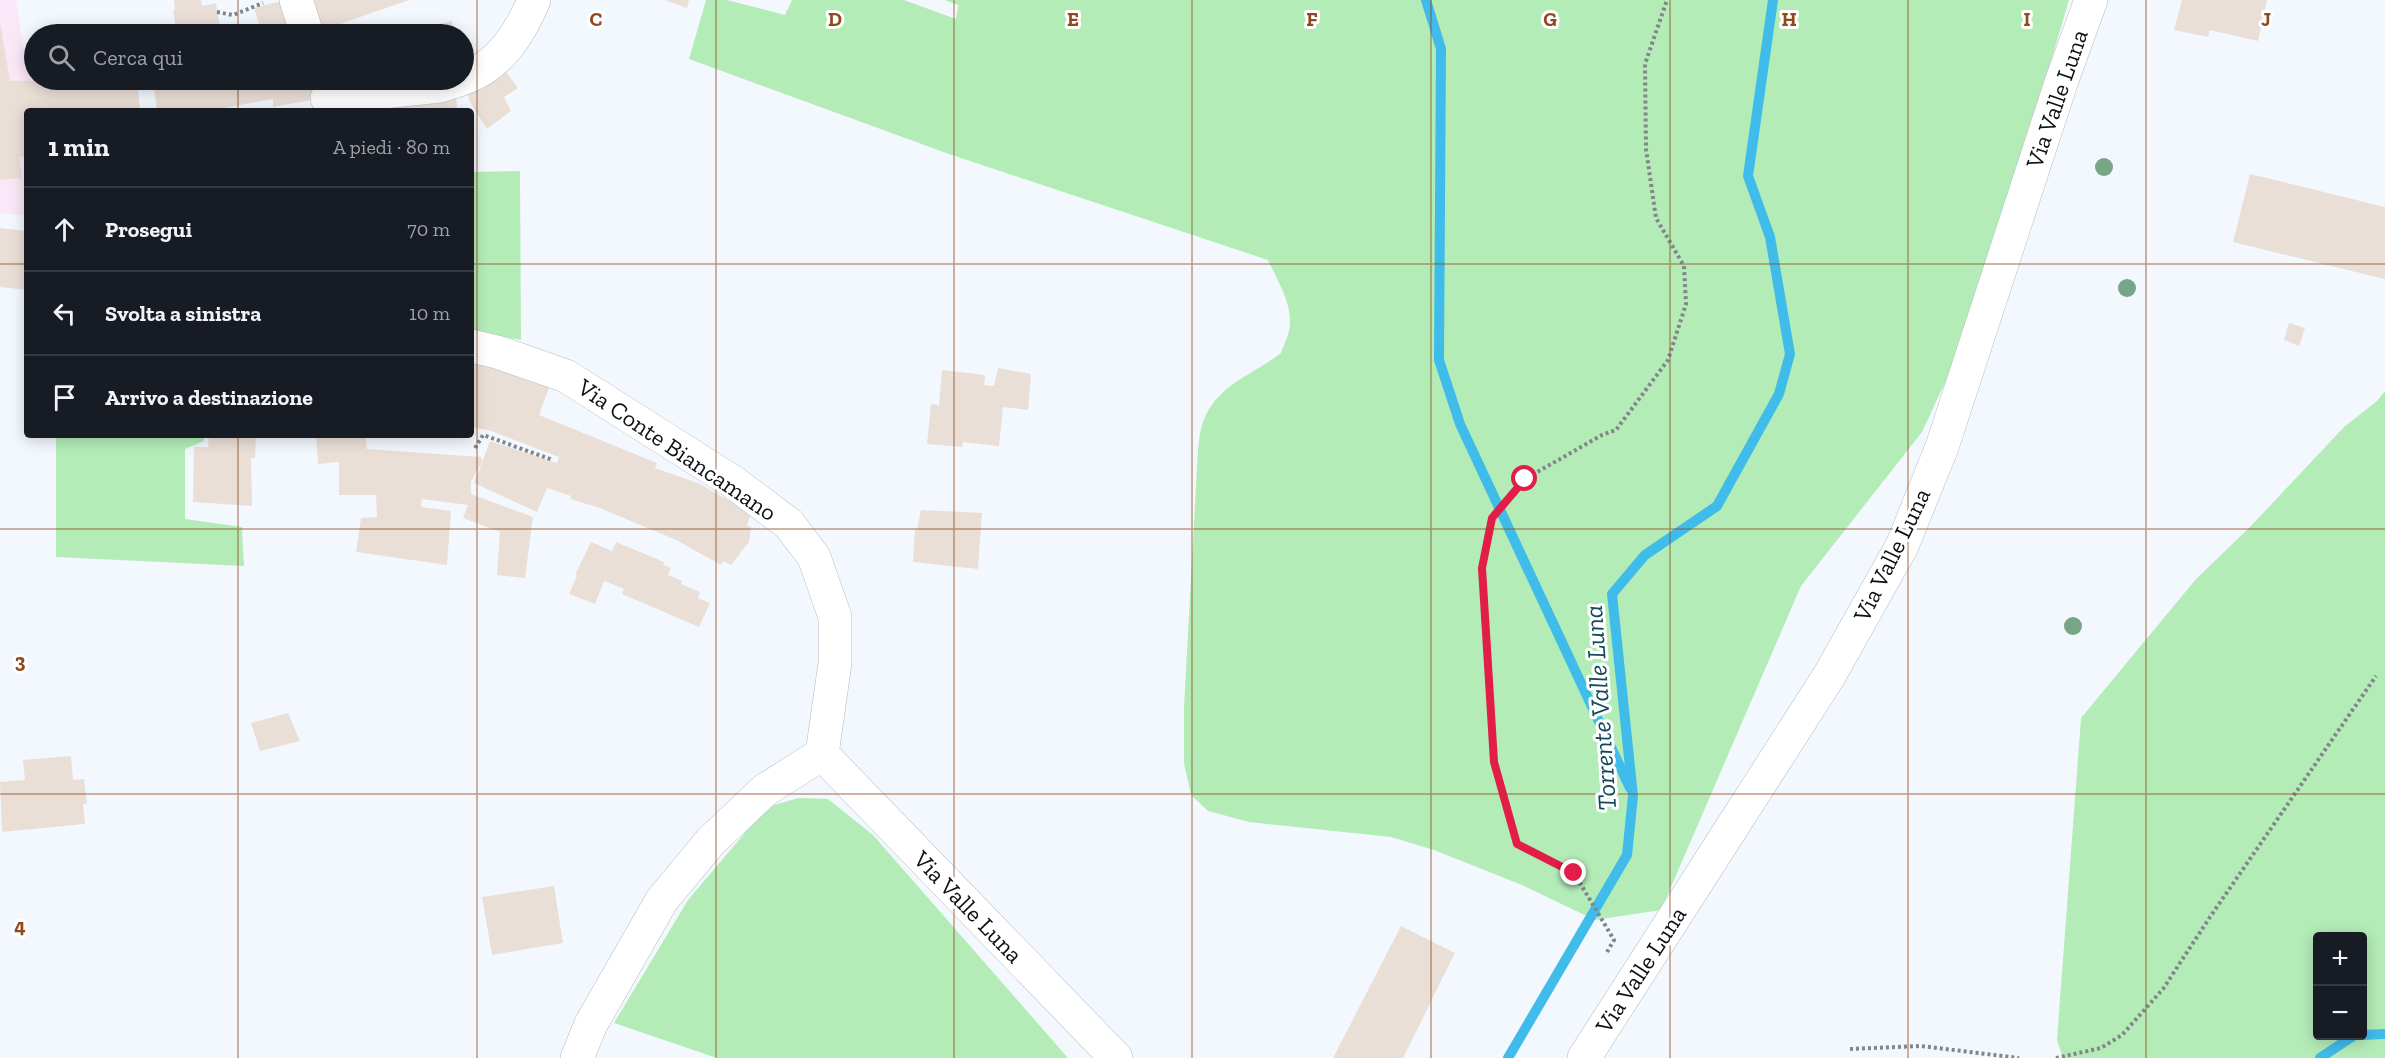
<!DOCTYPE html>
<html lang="it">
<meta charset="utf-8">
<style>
:root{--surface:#171b24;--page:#20242c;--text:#f1f3f6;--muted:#9ea1a6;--line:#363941}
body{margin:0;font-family:"Zilla Slab",serif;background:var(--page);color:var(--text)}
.controls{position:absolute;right:18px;bottom:18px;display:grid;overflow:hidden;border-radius:6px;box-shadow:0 3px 15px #0003}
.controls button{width:54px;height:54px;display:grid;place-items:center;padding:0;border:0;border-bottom:2px solid var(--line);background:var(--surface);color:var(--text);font:30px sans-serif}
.stop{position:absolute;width:18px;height:18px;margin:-14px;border:4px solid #e11d48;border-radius:50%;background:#fff}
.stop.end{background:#e11d48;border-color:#fff;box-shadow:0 2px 6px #0008}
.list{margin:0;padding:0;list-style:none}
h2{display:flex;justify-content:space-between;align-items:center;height:78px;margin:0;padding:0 24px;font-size:26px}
h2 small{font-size:20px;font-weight:400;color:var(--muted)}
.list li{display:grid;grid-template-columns:39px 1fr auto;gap:18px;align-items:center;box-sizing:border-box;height:84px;padding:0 24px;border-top:2px solid var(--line)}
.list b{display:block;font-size:22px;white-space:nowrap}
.list em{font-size:20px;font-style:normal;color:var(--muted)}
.icon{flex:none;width:33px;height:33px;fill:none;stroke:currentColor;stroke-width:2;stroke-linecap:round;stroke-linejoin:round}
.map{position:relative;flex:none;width:2385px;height:1058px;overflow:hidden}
.search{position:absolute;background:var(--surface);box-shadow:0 3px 15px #0003;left:24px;top:24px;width:450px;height:66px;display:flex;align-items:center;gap:15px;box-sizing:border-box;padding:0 21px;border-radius:33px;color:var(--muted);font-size:22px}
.panel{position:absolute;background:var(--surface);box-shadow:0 3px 15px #0003;left:24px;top:108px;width:450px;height:330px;border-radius:6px}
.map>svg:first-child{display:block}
.industrial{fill:#fae7f7}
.green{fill:#b4ecb8;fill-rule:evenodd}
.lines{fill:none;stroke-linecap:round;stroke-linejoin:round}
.stream{stroke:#40bcea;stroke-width:10}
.building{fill:#eadfd7}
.street-casing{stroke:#b2bbc4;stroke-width:34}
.secondary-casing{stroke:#b2bbc4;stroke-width:34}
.path{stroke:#81868a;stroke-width:4;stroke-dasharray:3 3;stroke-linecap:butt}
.street{stroke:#fff;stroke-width:33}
.secondary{stroke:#fff;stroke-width:33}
.tree{fill:#76a686}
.route{stroke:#e11d48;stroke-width:8}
.grid{fill:none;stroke:#8e4a1d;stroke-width:1.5;stroke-opacity:0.55}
.labels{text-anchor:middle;stroke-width:6;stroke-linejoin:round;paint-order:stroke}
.street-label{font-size:24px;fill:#0d1114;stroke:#fff}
.water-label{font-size:26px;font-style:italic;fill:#13475a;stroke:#fff}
.grid-label{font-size:20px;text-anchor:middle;font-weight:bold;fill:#8e4a1d;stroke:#fff;stroke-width:6;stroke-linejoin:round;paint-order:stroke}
</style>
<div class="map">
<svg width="2385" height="1058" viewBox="0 0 2385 1058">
<rect width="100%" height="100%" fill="#f3f8fe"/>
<path class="industrial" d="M 0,0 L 16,0 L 28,76 L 34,76 L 34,80 L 137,80 L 140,111 L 27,111 L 27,216 L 0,213 Z"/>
<path class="green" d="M 706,0 L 727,0 L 785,15 L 792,0 L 904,0 L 956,19 L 958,5 L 945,0 L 2069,0 L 2015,183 L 1957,357 L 1922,432 L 1801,586 L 1661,910 L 1595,920 L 1522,885 L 1434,850 L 1391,837 L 1249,822 L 1208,811 L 1191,795 L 1184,763 L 1184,707 L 1198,449 C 1199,440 1200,430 1203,422 C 1216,385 1253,375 1281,353 C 1284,344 1290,333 1290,324 C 1291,301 1277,280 1268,260 L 949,154 L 689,59 Z
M 520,171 L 521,340 L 471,331 L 471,172 Z
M 2385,391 L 2385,1058 L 2063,1058 L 2057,1040 L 2081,718 L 2196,579 L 2251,526 L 2344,427 L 2377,401 ZM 2318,936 L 2362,936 L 2362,1036 L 2318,1036 Z
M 56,435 L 205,435 L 204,441 L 185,449 L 185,519 L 242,527 L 244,566 L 56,557 Z
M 799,798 L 828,799 L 873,835 L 1068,1058 L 717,1058 L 614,1023 L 688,900 L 767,807 Z"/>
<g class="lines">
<path class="stream" d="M 1426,0 L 1441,49 L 1439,360 L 1460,424 L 1630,788
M 2362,1035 L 2385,1034
M 1508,1058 L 1627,855 L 1633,796 L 1612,594 L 1645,555 L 1717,506 L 1779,394 L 1790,354 L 1770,237 L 1748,176 L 1773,0
M 2320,1058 L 2353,1036"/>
</g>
<path class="building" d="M 174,0 L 201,0 L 202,6 L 216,3 L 221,34 L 177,34 L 173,11 L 175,10 Z
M 285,0 L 300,34 L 262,34 L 254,8 Z
M 303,0 L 409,0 L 314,33 Z
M 665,0 L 689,0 L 687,8 Z
M 2182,0 L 2267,0 L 2258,41 L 2210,30 L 2208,37 L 2174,30 Z
M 452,21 L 454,34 L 435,34 L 433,26 Z
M 0,23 L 10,81 L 137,80 L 140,111 L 27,111 L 27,156 L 19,157 L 22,178 L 0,180 Z
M 498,61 L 518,88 L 504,97 L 511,111 L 487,129 L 470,102 L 465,85 Z
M 153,80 L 312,80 L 317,99 L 273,107 L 273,99 L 218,109 L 218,111 L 157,111 Z
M 456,90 L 457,111 L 340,111 Z
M 2250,174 L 2385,207 L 2385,279 L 2233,242 Z
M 0,228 L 27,231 L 27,290 L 0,287 Z
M 2289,323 L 2305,328 L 2299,346 L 2284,340 Z
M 471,359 L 552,379 L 539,415 L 657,463 L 655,468 L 698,483 L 751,513 L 747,526 L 751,527 L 749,542 L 731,565 L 723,561 L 721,565 L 676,540 L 600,508 L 570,499 L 571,496 L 547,488 L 537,512 L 474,483 L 490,441 L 557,463 L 559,457 L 491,431 L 472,427 Z
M 998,368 L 1031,374 L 1028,410 L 1003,407 L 999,446 L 963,442 L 962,447 L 927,444 L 931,404 L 939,405 L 942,370 L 985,375 L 984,385 L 994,386 Z
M 209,435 L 256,435 L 255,458 L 251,458 L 252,506 L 193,502 L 194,447 L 208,447 Z
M 316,435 L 365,435 L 367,449 L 481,457 L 482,462 L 471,482 L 471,494 L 533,517 L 525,578 L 497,575 L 500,532 L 463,518 L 468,505 L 422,499 L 421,507 L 451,511 L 447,565 L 356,552 L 361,518 L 377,517 L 376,495 L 339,495 L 339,462 L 318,464 Z
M 921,510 L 982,513 L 978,569 L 913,562 L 915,530 L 917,530 Z
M 591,542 L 612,551 L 616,542 L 664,562 L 663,565 L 671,568 L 668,575 L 682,581 L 681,584 L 700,592 L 698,598 L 710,603 L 699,627 L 622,594 L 624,589 L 604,581 L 595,604 L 569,594 L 577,576 L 575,575 Z
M 288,713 L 300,741 L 260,751 L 251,723 Z
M 71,756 L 73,780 L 84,779 L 87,804 L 83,804 L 85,824 L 2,832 L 0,782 L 25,780 L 23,760 Z
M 554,886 L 563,943 L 492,955 L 482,897 Z
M 1401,926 L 1455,953 L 1403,1058 L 1333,1058 Z"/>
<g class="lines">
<g class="street-casing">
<path id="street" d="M 296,0 L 307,34
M 464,78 C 500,66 520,33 534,0
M 327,98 L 440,86 L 459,80
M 471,346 L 497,352 L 566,376 L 733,482 L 789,524 L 814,557 L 835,617 L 835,663 L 822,754
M 822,754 L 1116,1058
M 577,1058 L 591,1024 L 662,900 L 711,841 L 765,790 L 822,754"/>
</g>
<g class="secondary-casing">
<path id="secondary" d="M 1584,1058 L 1829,676 L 1902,546 L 1942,447 L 2062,80 L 2091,0"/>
</g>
<path class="path" d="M 217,12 L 233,15 L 263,3
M 475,448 L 483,435 L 553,460
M 1607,952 L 1614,940 L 1574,873 L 1517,844 L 1494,762 L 1482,568 L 1492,518 L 1525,479 L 1602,435 L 1616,430 L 1668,360 L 1686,304 L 1684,266 L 1656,218 L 1646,149 L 1645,64 L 1667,0
M 1850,1049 L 1921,1046 L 2019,1058
M 2056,1058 L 2101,1048 L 2122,1035 L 2163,989 L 2210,917 L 2376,676"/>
<use href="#street" class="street"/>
<use href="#secondary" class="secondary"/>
</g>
<g class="tree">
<circle cx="2104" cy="167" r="9"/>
<circle cx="2127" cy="288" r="9"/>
<circle cx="2073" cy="626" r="9"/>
</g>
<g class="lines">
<path class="route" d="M 1525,479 L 1492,518 L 1482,568 L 1494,762 L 1517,844 L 1574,873"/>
</g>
<path class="grid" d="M 238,0 L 238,34M 477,0 L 477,1058M 716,0 L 716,1058M 954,0 L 954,1058M 1192,0 L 1192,1058M 1431,0 L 1431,1058M 1670,0 L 1670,1058M 1908,0 L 1908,1058M 2146,0 L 2146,1058M 238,80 L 238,111M 0,264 L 27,264M 471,264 L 2385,264M 238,435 L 238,1058M 0,529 L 2385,529M 0,794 L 2385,794"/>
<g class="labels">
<g class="street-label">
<text transform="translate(2057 99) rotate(-71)" y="8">Via Valle Luna</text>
<text transform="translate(677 450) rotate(34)" y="8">Via Conte Biancamano</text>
<text transform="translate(1892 555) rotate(-64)" y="8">Via Valle Luna</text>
<text transform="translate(968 907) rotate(46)" y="8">Via Valle Luna</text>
<text transform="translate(1641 970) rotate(-57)" y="8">Via Valle Luna</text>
</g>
<g class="water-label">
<text transform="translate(1600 708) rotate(-94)" y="9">Torrente Valle Luna</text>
</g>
</g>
<g class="grid-label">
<text x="596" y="26">C</text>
<text x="835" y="26">D</text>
<text x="1073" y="26">E</text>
<text x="1312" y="26">F</text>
<text x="1550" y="26">G</text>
<text x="1789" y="26">H</text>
<text x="2027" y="26">I</text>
<text x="2266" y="26">J</text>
<text x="20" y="668">3</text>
<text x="20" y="933">4</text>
</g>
</svg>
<div class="controls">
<button>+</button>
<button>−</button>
</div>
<div class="stop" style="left:1525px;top:479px"></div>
<div class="stop end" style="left:1574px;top:873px"></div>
<div class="search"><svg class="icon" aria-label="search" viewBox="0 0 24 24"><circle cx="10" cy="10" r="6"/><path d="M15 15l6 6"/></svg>Cerca qui</div>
<section class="panel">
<h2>1 min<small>A piedi · 80 m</small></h2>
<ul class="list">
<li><svg class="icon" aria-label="ahead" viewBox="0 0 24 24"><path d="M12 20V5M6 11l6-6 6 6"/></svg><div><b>Prosegui</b></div><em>70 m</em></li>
<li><svg class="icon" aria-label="left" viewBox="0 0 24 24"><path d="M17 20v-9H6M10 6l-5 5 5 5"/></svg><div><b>Svolta a sinistra</b></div><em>10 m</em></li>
<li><svg class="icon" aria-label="arrive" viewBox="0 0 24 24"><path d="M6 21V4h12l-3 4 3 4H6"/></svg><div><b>Arrivo a destinazione</b></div></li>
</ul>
</section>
</div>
